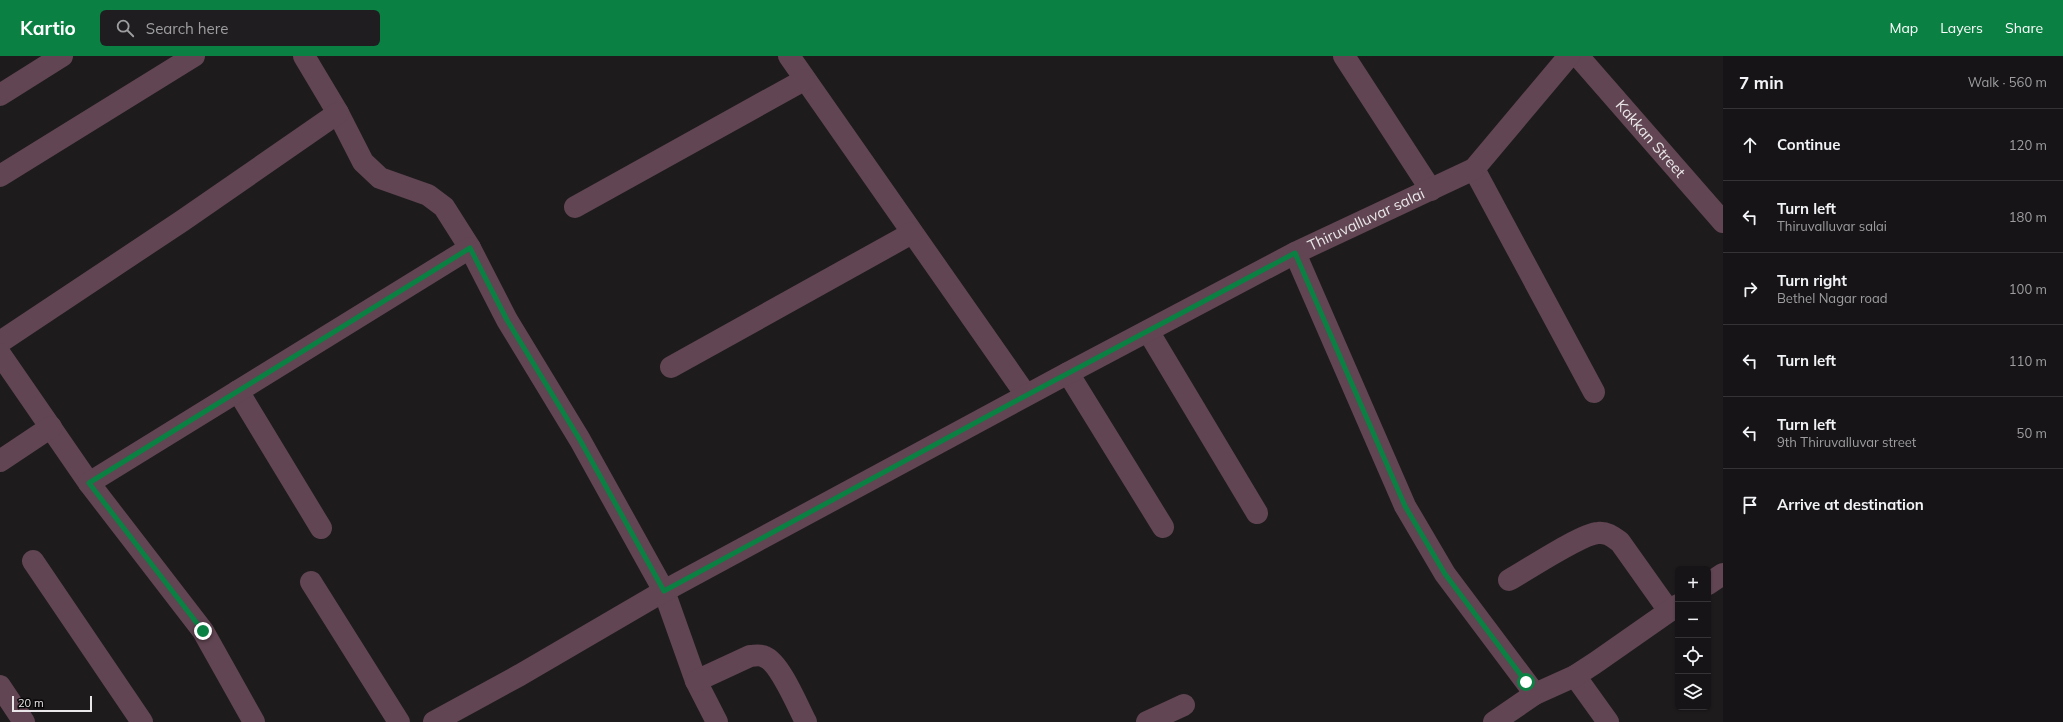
<!DOCTYPE html>
<meta charset="utf-8">
<style>
:root{--surface:#161416;--page:#1f1d1f;--text:#f1f3f6;--muted:#9e9ea1;--line:#353335;--accent:#0b8043}
body{margin:0;font-family:Mulish,sans-serif;background:var(--page);color:var(--text)}
.controls{position:absolute;right:12px;bottom:12px;display:grid;overflow:hidden;border-radius:6px;box-shadow:0 1px 3px #0004}
.controls button{width:36px;height:36px;display:grid;place-items:center;padding:0;border:0;border-bottom:1px solid var(--line);background:var(--surface);color:var(--text);font:20px sans-serif}
.scale{position:absolute;left:12px;bottom:10px;width:80px;box-sizing:border-box;padding-left:4px;border:2px solid #e9e7e8;border-top:0;font-size:11px;line-height:14px;white-space:nowrap;color:#e9e7e8;-webkit-text-stroke:3px #080707;paint-order:stroke}
.stop{position:absolute;width:12px;height:12px;margin:-9px;border:3px solid #0b8043;border-radius:50%;background:#fff}
.stop.end{background:#0b8043;border-color:#fff;box-shadow:0 1px 4px #0008}
.list{margin:0;padding:0;list-style:none}
h2{display:flex;justify-content:space-between;align-items:center;height:52px;margin:0;padding:0 16px;font-size:17px}
h2 small{font-size:13px;font-weight:400;color:var(--muted)}
.list li{display:grid;grid-template-columns:26px 1fr auto;gap:12px;align-items:center;box-sizing:border-box;height:72px;padding:0 16px;border-top:1px solid var(--line)}
.list b{display:block;font-size:15px;white-space:nowrap}
.list p{margin:0;font-size:13px;white-space:nowrap;color:var(--muted)}
.list em{font-size:13px;font-style:normal;color:var(--muted)}
.icon{flex:none;width:22px;height:22px;fill:none;stroke:currentColor;stroke-width:2;stroke-linecap:round;stroke-linejoin:round}
.map{position:relative;flex:none;width:1723px;height:666px;overflow:hidden}
header{display:flex;align-items:center;gap:24px;box-sizing:border-box;height:56px;padding:0 20px;background:var(--accent);color:#fff}
header strong{font-size:19px}
nav{display:flex;gap:22px;margin-inline-start:auto;font-size:14px}
.search{width:280px;height:36px;background:var(--page);display:flex;align-items:center;gap:10px;box-sizing:border-box;padding:0 14px;border-radius:6px;color:var(--muted);font-size:15px}
main{display:flex}
aside{flex:1;background:var(--surface)}
.map>svg:first-child{display:block}
.lines{fill:none;stroke-linecap:round;stroke-linejoin:round}
.minor{stroke:#614552;stroke-width:22}
.route{stroke:#0b8043;stroke-width:5}
.labels{text-anchor:middle;stroke-width:4;stroke-linejoin:round;paint-order:stroke}
.street-label{font-size:15px;fill:#e9e7e8;stroke:#080707}
</style>
<header>
<strong>Kartio</strong>
<div class="search"><svg class="icon" aria-label="search" viewBox="0 0 24 24"><circle cx="10" cy="10" r="6"/><path d="M15 15l6 6"/></svg>Search here</div>
<nav><a>Map</a><a>Layers</a><a>Share</a></nav>
</header>
<main>
<div class="map">
<svg width="1723" height="666" viewBox="0 0 1723 666">
<rect width="100%" height="100%" fill="#1e1b1d"/>
<g class="lines">
<g class="minor">
<path d="M 304,0 L 338,57 L 363,106 L 380,122 L 428,139 L 444,151 L 470,192 L 507,264 L 580,384 L 664,535 L 696,625 L 717,666"/>
<path d="M 789,0 L 1026,339"/>
<path d="M 1344,0 L 1431,134"/>
<path id="s1" d="M 1578,0 L 1723,166"/>
<path d="M 0,39 L 62,0"/>
<path d="M 1474,113 L 1594,336"/>
<path d="M 0,120 L 194,0"/>
<path d="M 575,151 L 804,24"/>
<path d="M 1295,197 L 1405,450 L 1445,518 L 1535,638"/>
<path d="M 1148,275 L 1257,457"/>
<path d="M 0,286 L 182,165 L 338,57"/>
<path d="M 0,298 L 89,427 L 203,575 L 254,666"/>
<path d="M 671,311 L 912,177"/>
<path d="M 1068,317 L 1163,471"/>
<path d="M 238,335 L 321,472"/>
<path d="M 0,405 L 51,371"/>
<path d="M 89,427 L 470,192"/>
<path d="M 33,505 L 142,666"/>
<path d="M 1509,524 C 1527,514 1581,478 1598,477 C 1607,476 1613,481 1620,486 L 1669,555"/>
<path d="M 311,526 L 399,666"/>
<path d="M 1708,528 L 1723,518"/>
<path d="M 1575,620 L 1608,666"/>
<path d="M 696,625 L 750,600 C 755,600 760,598 765,601 C 780,607 798,651 806,666"/>
<path d="M 0,630 L 24,666"/>
<path id="s2" d="M 434,666 L 520,619 L 664,535 L 1068,317 L 1295,197 L 1474,113 L 1569,0"/>
<path d="M 1147,666 L 1184,649"/>
<path d="M 1494,666 L 1535,638 L 1575,620 L 1595,607 L 1678,549"/>
</g>
</g>
<g class="lines">
<path class="route" d="M 203,575 L 89,427 L 470,192 L 507,264 L 580,384 L 664,535 L 1012,347 L 1295,197 L 1405,450 L 1445,518 L 1526,626"/>
</g>
<g class="labels">
<g class="street-label">
<text dy="5" stroke="none"><textPath href="#s1" startOffset="110">Kakkan Street</textPath></text>
<text dy="5" stroke="none"><textPath href="#s2" startOffset="1059">Thiruvalluvar salai</textPath></text>
</g>
</g>
</svg>
<div class="controls">
<button>+</button>
<button>−</button>
<button><svg class="icon" aria-label="locate" viewBox="0 0 24 24"><circle cx="12" cy="12" r="6"/><path d="M12 2v4M12 18v4M2 12h4M18 12h4"/></svg></button>
<button><svg class="icon" aria-label="layers" viewBox="0 0 24 24"><path d="M12 4l9 5-9 5-9-5zM3 14l9 5 9-5"/></svg></button>
</div>
<div class="scale">20 m</div>
<div class="stop" style="left:1526px;top:626px"></div>
<div class="stop end" style="left:203px;top:575px"></div>
</div>
<aside>
<h2>7 min<small>Walk · 560 m</small></h2>
<ul class="list">
<li><svg class="icon" aria-label="ahead" viewBox="0 0 24 24"><path d="M12 20V5M6 11l6-6 6 6"/></svg><div><b>Continue</b></div><em>120 m</em></li>
<li><svg class="icon" aria-label="left" viewBox="0 0 24 24"><path d="M17 20v-9H6M10 6l-5 5 5 5"/></svg><div><b>Turn left</b><p>Thiruvalluvar salai</p></div><em>180 m</em></li>
<li><svg class="icon" aria-label="right" viewBox="0 0 24 24"><path d="M7 20v-9h11M14 6l5 5-5 5"/></svg><div><b>Turn right</b><p>Bethel Nagar road</p></div><em>100 m</em></li>
<li><svg class="icon" aria-label="left" viewBox="0 0 24 24"><path d="M17 20v-9H6M10 6l-5 5 5 5"/></svg><div><b>Turn left</b></div><em>110 m</em></li>
<li><svg class="icon" aria-label="left" viewBox="0 0 24 24"><path d="M17 20v-9H6M10 6l-5 5 5 5"/></svg><div><b>Turn left</b><p>9th Thiruvalluvar street</p></div><em>50 m</em></li>
<li><svg class="icon" aria-label="arrive" viewBox="0 0 24 24"><path d="M6 21V4h12l-3 4 3 4H6"/></svg><div><b>Arrive at destination</b></div></li>
</ul>
</aside>
</main>
